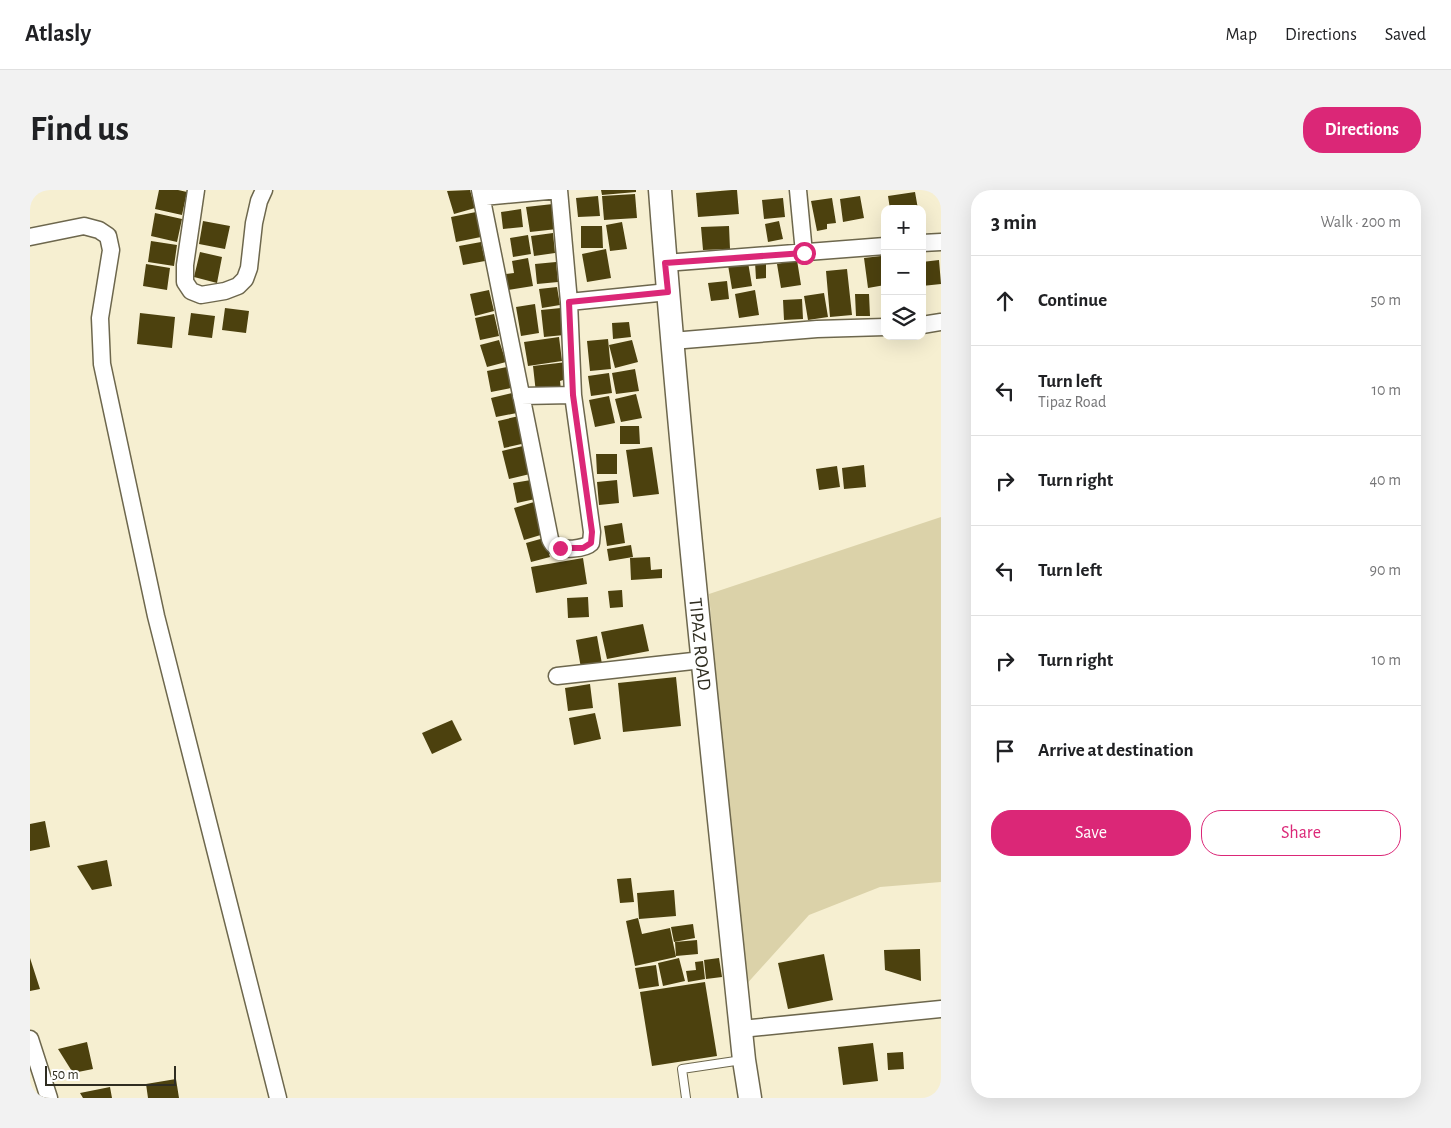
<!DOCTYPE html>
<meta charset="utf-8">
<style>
:root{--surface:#fff;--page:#f2f2f2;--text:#202124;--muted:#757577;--line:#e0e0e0;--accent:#db2777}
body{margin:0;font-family:"Alegreya Sans",sans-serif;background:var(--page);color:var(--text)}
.controls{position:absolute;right:15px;top:15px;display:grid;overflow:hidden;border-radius:10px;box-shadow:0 5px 20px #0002}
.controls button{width:45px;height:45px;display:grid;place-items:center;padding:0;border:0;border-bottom:1px solid var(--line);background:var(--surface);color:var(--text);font:25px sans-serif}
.scale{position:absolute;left:15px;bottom:12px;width:131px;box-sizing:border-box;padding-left:5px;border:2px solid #2f2d21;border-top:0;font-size:14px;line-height:18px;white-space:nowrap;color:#2f2d21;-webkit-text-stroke:4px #fff;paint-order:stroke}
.stop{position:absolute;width:15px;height:15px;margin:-11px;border:4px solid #db2777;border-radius:50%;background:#fff}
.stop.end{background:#db2777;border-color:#fff;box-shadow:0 1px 5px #0008}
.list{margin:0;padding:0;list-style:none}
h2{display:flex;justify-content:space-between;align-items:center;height:65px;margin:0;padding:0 20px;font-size:21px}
h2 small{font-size:16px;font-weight:400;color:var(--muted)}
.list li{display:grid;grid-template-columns:32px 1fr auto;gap:15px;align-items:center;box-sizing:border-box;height:90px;padding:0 20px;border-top:1px solid var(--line)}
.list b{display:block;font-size:19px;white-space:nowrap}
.list p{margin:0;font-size:16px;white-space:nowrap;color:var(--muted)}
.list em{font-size:16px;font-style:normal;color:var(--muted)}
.actions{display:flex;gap:10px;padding:15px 20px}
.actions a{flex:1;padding:11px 0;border:1px solid var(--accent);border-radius:20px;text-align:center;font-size:18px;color:var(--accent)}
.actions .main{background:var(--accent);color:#fff}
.icon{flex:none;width:28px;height:28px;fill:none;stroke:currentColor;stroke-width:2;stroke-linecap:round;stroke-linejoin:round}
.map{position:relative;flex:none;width:911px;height:908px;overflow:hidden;border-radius:20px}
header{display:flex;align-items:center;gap:30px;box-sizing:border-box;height:70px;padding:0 25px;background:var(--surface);border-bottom:1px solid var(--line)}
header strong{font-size:24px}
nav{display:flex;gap:28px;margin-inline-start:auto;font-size:18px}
.intro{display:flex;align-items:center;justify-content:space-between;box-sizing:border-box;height:120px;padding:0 30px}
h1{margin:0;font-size:35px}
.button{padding:12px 22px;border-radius:20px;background:var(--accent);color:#fff;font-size:18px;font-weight:700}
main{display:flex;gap:30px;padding:0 30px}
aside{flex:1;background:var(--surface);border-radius:20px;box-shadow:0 5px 20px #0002}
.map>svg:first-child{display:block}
.green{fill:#dbd2a9}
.building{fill:#4c410e}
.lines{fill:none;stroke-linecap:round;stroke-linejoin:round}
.lane-casing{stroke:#6d674d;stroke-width:10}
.street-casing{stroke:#6d674d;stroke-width:19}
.secondary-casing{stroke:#6d674d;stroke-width:25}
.lane{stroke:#fff;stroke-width:8}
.street{stroke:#fff;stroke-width:16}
.secondary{stroke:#fff;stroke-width:22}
.route{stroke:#db2777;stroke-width:6}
.labels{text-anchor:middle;stroke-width:5;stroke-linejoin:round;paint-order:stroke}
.street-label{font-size:19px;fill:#2f2d21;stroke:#fff}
</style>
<header>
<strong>Atlasly</strong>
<nav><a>Map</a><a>Directions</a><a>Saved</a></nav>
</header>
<div class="intro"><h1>Find us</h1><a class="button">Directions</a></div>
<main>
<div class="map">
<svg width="911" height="908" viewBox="0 0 911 908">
<rect width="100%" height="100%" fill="#f6efd1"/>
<path class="green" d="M 911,327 L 911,692 L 850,697 L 779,725 L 713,798 L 679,404 Z"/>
<path class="building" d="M 129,0 L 148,0 L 157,2 L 152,25 L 125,19 Z
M 440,0 L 445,18 L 424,24 L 417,1 Z
M 571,0 L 606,0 L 606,2 L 572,5 Z
M 702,0 L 707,0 L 709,24 L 668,27 L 666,3 Z
M 885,2 L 888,19 L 860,19 L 858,6 Z
M 605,4 L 607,28 L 574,30 L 572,6 Z
M 568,6 L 570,26 L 548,27 L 546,8 Z
M 830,6 L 834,28 L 813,32 L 810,9 Z
M 753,8 L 755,27 L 734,29 L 732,10 Z
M 802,8 L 806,33 L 797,34 L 797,39 L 787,41 L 781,11 Z
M 523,14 L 527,39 L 500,42 L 496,17 Z
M 491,19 L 493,37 L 473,39 L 471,22 Z
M 446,22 L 451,47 L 426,52 L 421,27 Z
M 125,23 L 152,29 L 147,52 L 121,46 Z
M 173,31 L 200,36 L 195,59 L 169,54 Z
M 749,31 L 753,49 L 738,52 L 735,34 Z
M 592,32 L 597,59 L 580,61 L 576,35 Z
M 551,36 L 572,36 L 573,58 L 551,58 Z
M 699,36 L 700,59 L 673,60 L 671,37 Z
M 523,43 L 525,63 L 504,66 L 501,46 Z
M 498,45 L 501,64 L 483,67 L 480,48 Z
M 121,51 L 147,55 L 144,76 L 118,72 Z
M 451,52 L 455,71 L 433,75 L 429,56 Z
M 576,59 L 581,88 L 557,92 L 552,64 Z
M 170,62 L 192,67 L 187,93 L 164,87 Z
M 851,66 L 855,95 L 838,98 L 834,68 Z
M 498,68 L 503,96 L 478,100 L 476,84 L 484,83 L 482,71 Z
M 767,70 L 771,95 L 751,98 L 747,74 Z
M 909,70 L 911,94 L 892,96 L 892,72 Z
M 526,72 L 528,92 L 507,94 L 505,74 Z
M 718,72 L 722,96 L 702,99 L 698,75 Z
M 725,72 L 736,72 L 736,88 L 726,89 Z
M 116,74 L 140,78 L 137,100 L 113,96 Z
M 817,79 L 822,125 L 800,127 L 796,81 Z
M 697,91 L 699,109 L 681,111 L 678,93 Z
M 527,97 L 530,115 L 512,118 L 509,99 Z
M 459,100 L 464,121 L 445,126 L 440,104 Z
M 725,100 L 729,125 L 709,128 L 705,104 Z
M 794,103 L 798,127 L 778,130 L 774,106 Z
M 825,104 L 839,104 L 840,126 L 826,126 Z
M 772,109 L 773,129 L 754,130 L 753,110 Z
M 505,114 L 509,143 L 491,146 L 486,117 Z
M 195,118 L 219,121 L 216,143 L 192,140 Z
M 531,118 L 534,145 L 514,147 L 511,120 Z
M 110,123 L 145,127 L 142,158 L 107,154 Z
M 161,123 L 185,126 L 182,148 L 158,145 Z
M 464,124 L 469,146 L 450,150 L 445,128 Z
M 599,132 L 601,147 L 583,149 L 582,133 Z
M 529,147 L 532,171 L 498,176 L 494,152 Z
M 578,149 L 581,179 L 560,181 L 557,151 Z
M 469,150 L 476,172 L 457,177 L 450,155 Z
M 602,150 L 608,172 L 585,178 L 579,155 Z
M 537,172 L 539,188 L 530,191 L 531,200 L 506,203 L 503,176 Z
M 477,177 L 481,198 L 461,202 L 457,181 Z
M 605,179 L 609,201 L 586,204 L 582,183 Z
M 579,183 L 582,203 L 561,206 L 558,186 Z
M 482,203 L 487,223 L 466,227 L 461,208 Z
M 606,204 L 612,228 L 591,232 L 585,209 Z
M 579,206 L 585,233 L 565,237 L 559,210 Z
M 489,226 L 496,253 L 474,258 L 468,231 Z
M 590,236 L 609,236 L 610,254 L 590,254 Z
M 493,256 L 500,284 L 479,289 L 472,261 Z
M 622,257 L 629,304 L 603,307 L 596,260 Z
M 566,264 L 587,264 L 587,284 L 567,284 Z
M 834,275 L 836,297 L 814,299 L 812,278 Z
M 807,276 L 810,297 L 789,300 L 786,279 Z
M 501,290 L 505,309 L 487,313 L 483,293 Z
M 587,290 L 589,313 L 569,315 L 567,292 Z
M 504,312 L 514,344 L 494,350 L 484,318 Z
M 592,333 L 595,353 L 577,356 L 574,336 Z
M 514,348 L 520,367 L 501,372 L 496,353 Z
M 601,355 L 603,367 L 579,371 L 577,359 Z
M 620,367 L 621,380 L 632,379 L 632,388 L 601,390 L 600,368 Z
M 553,368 L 557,394 L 506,403 L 501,377 Z
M 592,400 L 593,417 L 580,418 L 578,401 Z
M 558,407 L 559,427 L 538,428 L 537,408 Z
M 613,434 L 619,461 L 577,469 L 571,442 Z
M 567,446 L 572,474 L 551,478 L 546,450 Z
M 646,487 L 651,536 L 593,542 L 588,493 Z
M 560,494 L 563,518 L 538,521 L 535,498 Z
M 565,523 L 571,549 L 544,555 L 539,528 Z
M 422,530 L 432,550 L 402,564 L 392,543 Z
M 15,631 L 20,657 L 0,661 L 0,634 Z
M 77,670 L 82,696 L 62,700 L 47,676 Z
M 601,688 L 604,712 L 590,713 L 587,689 Z
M 644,700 L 646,726 L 609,729 L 607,703 Z
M 608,728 L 612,744 L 640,738 L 646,767 L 605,776 L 596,731 Z
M 663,734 L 665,748 L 644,752 L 641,737 Z
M 667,750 L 668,764 L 646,766 L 645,752 Z
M 890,759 L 891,791 L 855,780 L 854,760 Z
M 794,764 L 803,810 L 758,819 L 748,773 Z
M 0,768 L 10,799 L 0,801 Z
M 649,768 L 655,791 L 633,796 L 628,773 Z
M 689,768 L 692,787 L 676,789 L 674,770 Z
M 673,771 L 675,789 L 658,792 L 656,781 L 666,780 L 665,772 Z
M 626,775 L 629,796 L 609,799 L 605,778 Z
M 675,792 L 687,866 L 622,876 L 610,802 Z
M 57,852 L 63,879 L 43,883 L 28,859 Z
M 843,853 L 848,891 L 813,895 L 808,857 Z
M 873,862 L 874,879 L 858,880 L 857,863 Z
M 146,889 L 149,908 L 118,908 L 116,894 Z
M 80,897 L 82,908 L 53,908 L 50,903 Z"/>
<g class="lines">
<g class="lane-casing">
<path id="lane" d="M 656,908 L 652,879 L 712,870"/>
</g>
<g class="street-casing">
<path id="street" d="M 166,0 L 155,75 L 155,92 L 161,101 L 171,105 L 195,101 L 208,96 L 215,89 L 219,78 L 224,33 L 229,11 L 234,0
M 450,0 L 520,349 C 521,351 522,354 525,356 C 531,361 555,359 561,353 L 562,342 L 543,205 L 539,112 L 529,0
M 768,0 L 774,63
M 453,7 L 529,0
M 0,47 L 54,36 L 69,40 L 78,46 L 81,60 L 70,128 L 72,174 L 126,426 L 248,908
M 892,53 L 911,52
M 635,73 L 855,56
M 539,112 L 638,102
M 892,135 L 911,132
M 642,151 L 787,139 L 855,137
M 491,206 L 543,205
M 527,486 L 672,470
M 711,839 L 911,819
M 0,849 L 19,908"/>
</g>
<g class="secondary-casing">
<g id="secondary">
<path id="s1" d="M 630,0 C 652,290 684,580 714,870 L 720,908"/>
</g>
</g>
<use href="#lane" class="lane"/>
<use href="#street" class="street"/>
<use href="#secondary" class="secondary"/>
</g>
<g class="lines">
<path class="route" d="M 530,358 L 553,358 L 561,353 L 562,342 L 543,205 L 539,112 L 638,102 L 635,73 L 774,63"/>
</g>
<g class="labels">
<g class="street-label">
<text dy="7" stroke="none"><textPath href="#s1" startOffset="456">TIPAZ ROAD</textPath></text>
</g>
</g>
</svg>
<div class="controls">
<button>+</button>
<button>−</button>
<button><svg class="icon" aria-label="layers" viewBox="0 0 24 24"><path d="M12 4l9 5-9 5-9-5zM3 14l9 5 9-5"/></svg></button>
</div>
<div class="scale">50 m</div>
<div class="stop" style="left:774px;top:63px"></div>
<div class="stop end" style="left:530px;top:358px"></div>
</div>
<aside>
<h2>3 min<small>Walk · 200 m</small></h2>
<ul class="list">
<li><svg class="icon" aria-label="ahead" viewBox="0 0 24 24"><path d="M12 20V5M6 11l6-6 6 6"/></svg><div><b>Continue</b></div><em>50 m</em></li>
<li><svg class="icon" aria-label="left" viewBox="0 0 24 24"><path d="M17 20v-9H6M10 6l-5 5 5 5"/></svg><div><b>Turn left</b><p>Tipaz Road</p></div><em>10 m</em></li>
<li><svg class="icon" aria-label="right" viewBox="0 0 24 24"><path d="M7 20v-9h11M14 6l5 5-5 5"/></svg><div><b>Turn right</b></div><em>40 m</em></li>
<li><svg class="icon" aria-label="left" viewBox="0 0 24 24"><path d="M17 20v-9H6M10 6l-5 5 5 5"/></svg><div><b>Turn left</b></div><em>90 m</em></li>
<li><svg class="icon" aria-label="right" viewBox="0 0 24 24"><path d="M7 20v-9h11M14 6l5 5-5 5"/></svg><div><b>Turn right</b></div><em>10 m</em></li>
<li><svg class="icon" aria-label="arrive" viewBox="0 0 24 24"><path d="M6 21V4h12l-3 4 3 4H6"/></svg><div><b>Arrive at destination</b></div></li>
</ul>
<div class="actions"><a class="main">Save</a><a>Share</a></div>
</aside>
</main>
